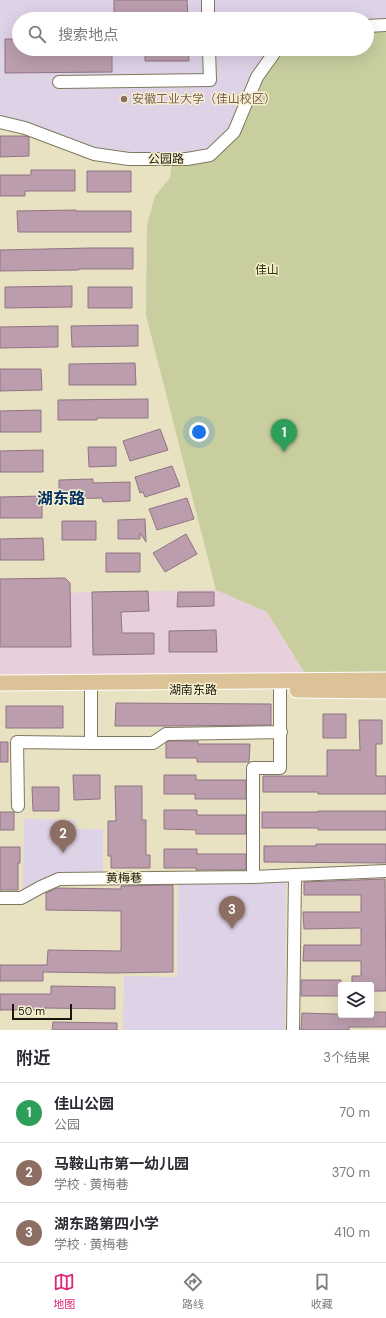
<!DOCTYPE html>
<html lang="zh">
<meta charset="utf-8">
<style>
:root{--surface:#fff;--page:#f7f7f7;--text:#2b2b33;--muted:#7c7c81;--line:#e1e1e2;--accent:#db2777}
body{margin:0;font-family:"DM Sans","Noto Sans SC",sans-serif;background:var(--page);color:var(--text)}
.controls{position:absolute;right:12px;bottom:12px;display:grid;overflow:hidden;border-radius:4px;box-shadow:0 4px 16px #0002}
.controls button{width:36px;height:36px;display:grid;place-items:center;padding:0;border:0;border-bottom:1px solid var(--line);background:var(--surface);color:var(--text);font:20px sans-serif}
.scale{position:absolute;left:12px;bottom:10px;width:60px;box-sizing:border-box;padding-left:4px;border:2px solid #1a170c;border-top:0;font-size:11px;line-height:14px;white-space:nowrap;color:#1a170c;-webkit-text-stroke:3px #f5efd0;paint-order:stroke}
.you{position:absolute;left:199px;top:432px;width:14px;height:14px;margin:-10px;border:3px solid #fff;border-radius:50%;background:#1a73e8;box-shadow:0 0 0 6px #1a73e833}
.badge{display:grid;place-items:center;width:26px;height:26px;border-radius:50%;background:var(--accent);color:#fff;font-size:13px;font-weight:700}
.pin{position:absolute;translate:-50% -33px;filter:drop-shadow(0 1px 2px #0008)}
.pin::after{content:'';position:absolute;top:21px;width:14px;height:12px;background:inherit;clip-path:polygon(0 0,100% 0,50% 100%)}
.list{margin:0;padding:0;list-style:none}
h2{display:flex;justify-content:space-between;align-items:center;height:52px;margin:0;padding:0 16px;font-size:17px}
h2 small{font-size:13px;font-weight:400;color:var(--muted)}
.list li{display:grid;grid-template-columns:26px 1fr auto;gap:12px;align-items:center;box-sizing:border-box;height:60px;padding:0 16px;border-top:1px solid var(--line)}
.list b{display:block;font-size:15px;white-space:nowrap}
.list p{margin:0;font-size:13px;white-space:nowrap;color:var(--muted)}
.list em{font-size:13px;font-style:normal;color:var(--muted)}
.icon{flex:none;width:22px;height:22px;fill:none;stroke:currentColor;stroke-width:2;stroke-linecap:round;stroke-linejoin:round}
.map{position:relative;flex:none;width:386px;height:1030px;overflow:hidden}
.search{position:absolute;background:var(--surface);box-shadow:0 4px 16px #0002;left:12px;right:12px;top:12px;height:44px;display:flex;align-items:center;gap:10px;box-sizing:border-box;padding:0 14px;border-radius:22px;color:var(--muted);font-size:15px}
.sheet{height:232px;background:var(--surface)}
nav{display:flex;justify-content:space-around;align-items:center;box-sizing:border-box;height:56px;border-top:1px solid var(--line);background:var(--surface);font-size:11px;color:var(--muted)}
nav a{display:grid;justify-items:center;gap:2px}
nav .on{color:var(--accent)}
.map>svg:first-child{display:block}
.commercial{fill:#e7d0db}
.education{fill:#ded2e6}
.green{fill:#c8ce9e}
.building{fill:#bb9dad;stroke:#907483}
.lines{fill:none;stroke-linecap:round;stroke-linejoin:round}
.minor-casing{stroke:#7e795d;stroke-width:14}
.major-casing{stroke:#fff;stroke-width:17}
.minor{stroke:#fff;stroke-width:12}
.major{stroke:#dcc397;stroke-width:15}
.education-dot{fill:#8d6e63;stroke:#f5efd0;stroke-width:1.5}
.labels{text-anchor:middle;stroke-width:3;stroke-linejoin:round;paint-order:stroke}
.education-label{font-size:12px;fill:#785e54;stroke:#f5efd0;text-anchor:start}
.street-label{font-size:12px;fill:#1a170c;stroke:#f5efd0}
.park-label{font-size:12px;fill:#313304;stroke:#f5efd0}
.district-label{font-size:16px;font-weight:bold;fill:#052f62;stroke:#f5efd0}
</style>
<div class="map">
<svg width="386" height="1030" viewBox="0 0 386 1030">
<rect width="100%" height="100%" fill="#e8e2c3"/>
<path class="commercial" d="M 216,590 L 267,612 L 309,680 L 0,683 L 0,607 L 57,593 Z"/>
<path class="education" d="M 0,0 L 386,0 L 386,25 L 367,26 L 367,19 L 19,19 L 19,49 L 277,49 L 234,132 L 210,155 L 129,159 L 0,122 Z
M 24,819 L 76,820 L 76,829 L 103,829 L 103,877 L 58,878 L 23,896 Z
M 286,882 L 285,1030 L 123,1030 L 124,976 L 177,977 L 178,883 Z"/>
<path class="green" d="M 386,25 L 386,680 L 309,680 L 267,612 L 216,590 L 146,315 L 147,225 L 155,196 L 170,178 L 172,159 L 210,155 L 234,132 L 277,49 L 367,49 L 367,27 Z"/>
<path class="building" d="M 114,0 L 187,0 L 188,19 L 114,19 Z
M 5,39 L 19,39 L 19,49 L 112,49 L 112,72 L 5,73 Z
M 145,49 L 188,49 L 189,61 L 145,61 Z
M 0,136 L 24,136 L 29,137 L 29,156 L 0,157 Z
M 31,170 L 75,170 L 75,191 L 25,191 L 25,196 L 0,196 L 0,175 L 31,175 Z
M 87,171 L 131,171 L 131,192 L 87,192 Z
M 76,210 L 76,211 L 131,211 L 131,232 L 18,232 L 17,211 Z
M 89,248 L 133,248 L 133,269 L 79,269 L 79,270 L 0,271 L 0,250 Z
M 72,286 L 72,307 L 5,308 L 5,287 Z
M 88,287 L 132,287 L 132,308 L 88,308 Z
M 138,325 L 138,346 L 72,347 L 71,326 Z
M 58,326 L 58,347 L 0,348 L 0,327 Z
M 135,363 L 136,385 L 69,385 L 69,364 Z
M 0,369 L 41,369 L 42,390 L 0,391 Z
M 148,399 L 148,418 L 97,418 L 97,420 L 58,420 L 58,400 Z
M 41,410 L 41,432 L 0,432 L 0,411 Z
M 160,429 L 168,450 L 130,461 L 123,441 Z
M 88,447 L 116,447 L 116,466 L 89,467 Z
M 43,450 L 43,472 L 0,472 L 0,451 Z
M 172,466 L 180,486 L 145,497 L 143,492 L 140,493 L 135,477 Z
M 93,479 L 93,483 L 130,482 L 130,501 L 103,502 L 102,498 L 59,499 L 59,480 Z
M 42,496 L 42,518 L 0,518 L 0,497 Z
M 187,498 L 194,519 L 157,530 L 149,509 Z
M 145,519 L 146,542 L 140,533 L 140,539 L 118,539 L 118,520 Z
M 62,521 L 96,521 L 96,540 L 62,540 Z
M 186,534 L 197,554 L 165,572 L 153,553 Z
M 43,538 L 44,560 L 0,560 L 0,539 Z
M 106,553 L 140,553 L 140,572 L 106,572 Z
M 65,578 L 70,583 L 71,647 L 0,647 L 0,579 Z
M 148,591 L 149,611 L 121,612 L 122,633 L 154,633 L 154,654 L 93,655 L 92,592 Z
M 178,592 L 214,592 L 214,606 L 177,607 Z
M 216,630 L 217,652 L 169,652 L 169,631 Z
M 116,703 L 271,704 L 271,725 L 170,726 L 115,726 Z
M 6,706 L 63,706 L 63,728 L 6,728 Z
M 323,714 L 346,714 L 346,738 L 323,738 Z
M 359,720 L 382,720 L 382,744 L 376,744 L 376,776 L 386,776 L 386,794 L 318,794 L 318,792 L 263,792 L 263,776 L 327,776 L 327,750 L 360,750 Z
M 168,741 L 198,741 L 198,744 L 250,744 L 249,762 L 197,762 L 197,758 L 166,758 L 166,743 Z
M 0,742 L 8,742 L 8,762 L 0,762 Z
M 73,775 L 100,775 L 100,799 L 74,800 Z
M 164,775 L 196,775 L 196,780 L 246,780 L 246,799 L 195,799 L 195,794 L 164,794 Z
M 115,786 L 142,786 L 142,820 L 146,820 L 146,855 L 150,855 L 150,868 L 111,868 L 111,856 L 108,856 L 108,821 L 116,821 Z
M 32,787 L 59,787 L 59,811 L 33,811 Z
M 164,810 L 197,810 L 197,815 L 246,815 L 246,834 L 196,834 L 196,830 L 164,829 Z
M 318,811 L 386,811 L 386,830 L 318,830 L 318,828 L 262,828 L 262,812 L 318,812 Z
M 0,812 L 14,812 L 14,830 L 0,830 Z
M 316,844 L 386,844 L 386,863 L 264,862 L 264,846 L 316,846 Z
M 0,847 L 20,847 L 20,863 L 18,863 L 18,890 L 0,890 Z
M 164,849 L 197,849 L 197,854 L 246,854 L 246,870 L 196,870 L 196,868 L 164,868 Z
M 385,879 L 386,991 L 371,991 L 371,985 L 352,985 L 352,976 L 361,976 L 361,961 L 303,961 L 304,945 L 361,945 L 361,928 L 304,929 L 303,912 L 361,912 L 361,895 L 304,895 L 304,882 Z
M 173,885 L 173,972 L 112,973 L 43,972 L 43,981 L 0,981 L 0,965 L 47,965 L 48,950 L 121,951 L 121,911 L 46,910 L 46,893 L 57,888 L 121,889 L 121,886 Z
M 301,980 L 341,980 L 341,996 L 301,996 Z
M 51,986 L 115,987 L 115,1009 L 45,1008 L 45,1010 L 0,1010 L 0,994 L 51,994 Z
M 371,1012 L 386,1012 L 386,1027 L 349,1027 L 349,1030 L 301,1030 L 302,1013 L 371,1015 Z
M 53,1022 L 117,1023 L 117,1030 L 52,1030 Z"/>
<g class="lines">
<g class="minor-casing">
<path id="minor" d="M 208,0 L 208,19
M 367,26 L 386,25
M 59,82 L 210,80 L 209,49
M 0,122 L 25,128 L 94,154 L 129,159 L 187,159 L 210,155 L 234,132 L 257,77 L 277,49
M 91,690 L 91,743 L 153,743 L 166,734 L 281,732
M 280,690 L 280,768 L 253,768 L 253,877 L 295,875 L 293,1030
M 18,806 L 17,742 L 91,743
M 295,875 L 386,871
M 0,898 L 21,898 L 41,887 L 59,879 L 253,877"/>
</g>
<g class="major-casing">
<path id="major" d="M 0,683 L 386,680
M 297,690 L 386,691"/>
</g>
<use href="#minor" class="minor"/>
<use href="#major" class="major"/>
</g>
<circle class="education-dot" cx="124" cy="99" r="4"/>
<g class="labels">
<g class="education-label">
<text x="132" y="103">安徽工业大学（佳山校区）</text>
</g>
<g class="street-label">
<text transform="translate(166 159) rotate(-1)" y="4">公园路</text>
<text x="193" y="694">湖南东路</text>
<text transform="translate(124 878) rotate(-1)" y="4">黄梅巷</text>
</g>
<g class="park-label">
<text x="267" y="274">佳山</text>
</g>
<g class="district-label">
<text x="61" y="504">湖东路</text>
</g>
</g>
</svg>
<div class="controls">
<button><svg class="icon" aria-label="layers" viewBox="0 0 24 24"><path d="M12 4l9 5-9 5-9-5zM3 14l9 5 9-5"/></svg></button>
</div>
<div class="scale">50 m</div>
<div class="you"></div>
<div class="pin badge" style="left:284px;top:452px;background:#2e9e5b">1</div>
<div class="pin badge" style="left:63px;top:853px;background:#8d6e63">2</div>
<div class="pin badge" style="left:232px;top:929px;background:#8d6e63">3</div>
<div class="search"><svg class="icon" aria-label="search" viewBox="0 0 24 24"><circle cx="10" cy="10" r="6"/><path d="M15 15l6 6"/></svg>搜索地点</div>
</div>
<section class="sheet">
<h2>附近<small>3个结果</small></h2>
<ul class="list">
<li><span class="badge" style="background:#2e9e5b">1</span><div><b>佳山公园</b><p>公园</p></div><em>70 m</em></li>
<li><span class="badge" style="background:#8d6e63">2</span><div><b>马鞍山市第一幼儿园</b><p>学校 · 黄梅巷</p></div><em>370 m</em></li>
<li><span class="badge" style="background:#8d6e63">3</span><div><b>湖东路第四小学</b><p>学校 · 黄梅巷</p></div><em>410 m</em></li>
</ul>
</section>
<nav>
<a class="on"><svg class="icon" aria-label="map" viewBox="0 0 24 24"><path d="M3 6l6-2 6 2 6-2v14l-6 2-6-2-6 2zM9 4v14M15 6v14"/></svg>地图</a>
<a><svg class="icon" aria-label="directions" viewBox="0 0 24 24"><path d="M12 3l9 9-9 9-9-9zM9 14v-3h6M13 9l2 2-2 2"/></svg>路线</a>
<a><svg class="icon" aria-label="saved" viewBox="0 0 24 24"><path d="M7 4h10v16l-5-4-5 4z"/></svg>收藏</a>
</nav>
